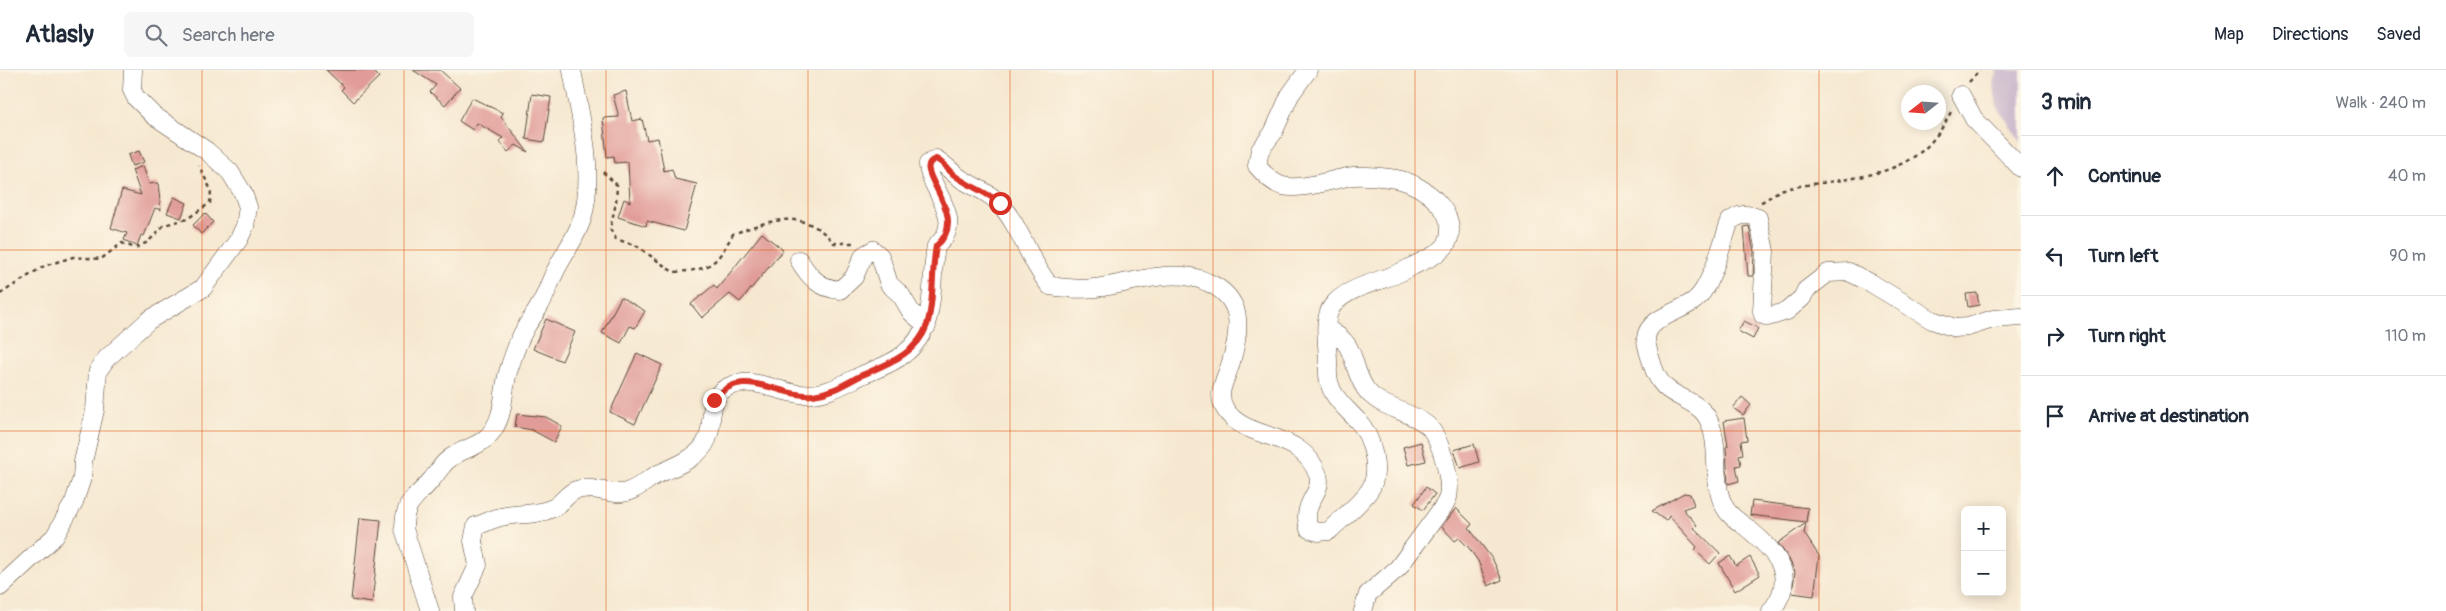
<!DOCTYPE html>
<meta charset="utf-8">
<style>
:root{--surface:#fff;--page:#f6f6f7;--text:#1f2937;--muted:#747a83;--line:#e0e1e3}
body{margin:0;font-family:Pangolin,sans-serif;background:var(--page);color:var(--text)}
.controls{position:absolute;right:15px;bottom:15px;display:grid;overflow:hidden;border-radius:8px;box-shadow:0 2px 12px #0003}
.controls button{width:45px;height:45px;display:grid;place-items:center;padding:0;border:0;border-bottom:1px solid var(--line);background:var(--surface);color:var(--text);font:25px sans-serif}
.compass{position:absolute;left:1901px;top:15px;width:45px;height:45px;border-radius:50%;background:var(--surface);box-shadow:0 2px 12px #0003;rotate:253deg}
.stop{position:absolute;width:15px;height:15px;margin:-11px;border:4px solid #d93025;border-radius:50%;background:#fff}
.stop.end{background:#d93025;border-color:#fff;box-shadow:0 1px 5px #0008}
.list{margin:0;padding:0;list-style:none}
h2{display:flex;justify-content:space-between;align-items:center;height:65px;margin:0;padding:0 20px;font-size:21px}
h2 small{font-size:16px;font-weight:400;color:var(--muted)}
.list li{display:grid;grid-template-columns:32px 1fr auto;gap:15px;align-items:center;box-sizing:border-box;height:80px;padding:0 20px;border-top:1px solid var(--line)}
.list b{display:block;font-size:19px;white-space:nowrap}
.list em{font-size:16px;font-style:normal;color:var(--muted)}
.icon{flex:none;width:28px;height:28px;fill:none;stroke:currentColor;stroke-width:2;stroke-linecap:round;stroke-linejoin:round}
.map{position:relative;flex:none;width:2021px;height:541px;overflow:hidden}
header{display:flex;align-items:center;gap:30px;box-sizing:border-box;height:70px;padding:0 25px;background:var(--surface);border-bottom:1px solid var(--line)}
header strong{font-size:24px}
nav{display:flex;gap:28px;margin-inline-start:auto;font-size:18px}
.search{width:350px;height:45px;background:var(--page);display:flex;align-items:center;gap:12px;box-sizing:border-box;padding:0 18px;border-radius:8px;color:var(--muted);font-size:19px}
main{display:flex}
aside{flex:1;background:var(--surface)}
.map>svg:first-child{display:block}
.industrial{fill:#cfbdce}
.building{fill:#e19c98}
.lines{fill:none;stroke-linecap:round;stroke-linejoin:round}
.minor-casing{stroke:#574639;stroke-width:19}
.path{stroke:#574639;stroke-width:2.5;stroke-dasharray:4 4;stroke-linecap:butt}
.minor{stroke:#fff;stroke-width:18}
.route{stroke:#d93025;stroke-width:6}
.grid{fill:none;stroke:#df570d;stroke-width:1;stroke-opacity:0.55}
</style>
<header>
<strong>Atlasly</strong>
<div class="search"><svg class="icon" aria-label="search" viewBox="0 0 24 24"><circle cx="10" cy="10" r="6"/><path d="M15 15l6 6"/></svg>Search here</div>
<nav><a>Map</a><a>Directions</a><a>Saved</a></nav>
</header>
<main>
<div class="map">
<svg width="2021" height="541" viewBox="0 0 2021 541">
<rect width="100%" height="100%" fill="#fcf5e5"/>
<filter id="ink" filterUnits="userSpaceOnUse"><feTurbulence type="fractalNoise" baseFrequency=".02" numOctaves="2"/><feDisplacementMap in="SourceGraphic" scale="10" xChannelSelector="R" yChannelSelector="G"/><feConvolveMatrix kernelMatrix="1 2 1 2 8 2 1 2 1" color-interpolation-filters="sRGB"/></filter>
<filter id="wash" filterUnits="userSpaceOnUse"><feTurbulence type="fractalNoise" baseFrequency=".0096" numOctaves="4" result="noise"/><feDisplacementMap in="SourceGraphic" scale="20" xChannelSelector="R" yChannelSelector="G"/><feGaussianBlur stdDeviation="1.12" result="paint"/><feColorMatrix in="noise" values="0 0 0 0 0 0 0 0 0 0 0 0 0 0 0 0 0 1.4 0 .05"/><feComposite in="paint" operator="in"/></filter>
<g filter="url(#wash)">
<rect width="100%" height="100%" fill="#f6e8d0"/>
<path class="industrial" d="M 1997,0 L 2021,0 L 2021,72 L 1997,36 L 1993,11 Z"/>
<g id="blocks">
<path class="building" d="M 326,0 L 372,0 L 379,7 L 353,32 L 341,20 L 344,17 Z
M 413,0 L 440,0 L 460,18 L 445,35 L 430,22 L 436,15 Z
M 626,21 L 632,51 L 642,49 L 647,70 L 658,68 L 664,101 L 672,99 L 675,109 L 697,114 L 684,161 L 647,151 L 646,156 L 618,147 L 624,129 L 630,132 L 628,92 L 615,93 L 614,86 L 607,87 L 603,48 L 619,47 L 613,25 Z
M 532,24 L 551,27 L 544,72 L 526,69 Z
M 472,28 L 503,43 L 501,47 L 528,82 L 516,75 L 508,82 L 499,71 L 503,68 L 477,53 L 473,60 L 459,51 Z
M 139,81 L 144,92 L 132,96 L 128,85 Z
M 143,96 L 149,114 L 158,113 L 161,140 L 155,138 L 144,166 L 141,165 L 137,176 L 124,170 L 127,163 L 111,158 L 122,120 L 141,125 L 132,100 Z
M 174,127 L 187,133 L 181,148 L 167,143 Z
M 205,143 L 213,152 L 201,164 L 193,155 Z
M 1749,156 L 1754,182 L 1753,206 L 1748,206 L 1744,157 Z
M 762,163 L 783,180 L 740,232 L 730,224 L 702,248 L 691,234 L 714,215 L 717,219 Z
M 1977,223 L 1979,235 L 1968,237 L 1966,224 Z
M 621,227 L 645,241 L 635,258 L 630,256 L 621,273 L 602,263 Z
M 546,249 L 575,262 L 562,291 L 533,279 Z
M 1744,251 L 1758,258 L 1753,269 L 1738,261 Z
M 637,283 L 662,295 L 635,354 L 610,342 Z
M 1742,327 L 1751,335 L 1743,345 L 1733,338 Z
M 517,344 L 546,347 L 562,356 L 554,372 L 532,360 L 515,357 Z
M 1744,348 L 1747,370 L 1741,371 L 1743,384 L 1739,385 L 1741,395 L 1736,396 L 1739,411 L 1728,414 L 1726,377 L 1728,376 L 1724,351 Z
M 1421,372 L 1426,391 L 1408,395 L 1403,377 Z
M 1474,374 L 1479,392 L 1460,398 L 1454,380 Z
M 1426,417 L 1435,424 L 1423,440 L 1414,434 Z
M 1684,423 L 1690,424 L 1694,435 L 1683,439 L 1697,455 L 1694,458 L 1720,483 L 1710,494 L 1695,480 L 1697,477 L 1669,446 L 1666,451 L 1652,441 Z
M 1752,431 L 1808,438 L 1806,452 L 1750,445 Z
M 1456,438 L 1472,454 L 1469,458 L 1493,490 L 1502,510 L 1488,516 L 1478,491 L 1469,478 L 1459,468 L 1455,471 L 1442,457 Z
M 360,448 L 381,450 L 372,533 L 351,530 Z
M 1806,453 L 1804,463 L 1819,486 L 1814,526 L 1792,523 L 1795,502 L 1789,489 L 1778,473 Z
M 1730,486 L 1736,496 L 1750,487 L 1760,505 L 1735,521 L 1719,493 Z"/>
</g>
</g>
<g filter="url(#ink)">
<use href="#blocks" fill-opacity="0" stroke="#574639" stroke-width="1"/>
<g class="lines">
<g class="minor-casing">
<path id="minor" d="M 1961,25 L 1974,49 L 2021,98
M 799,190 C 810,208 819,218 840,220 L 854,207 L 864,185 L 873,180 L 880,186 L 889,214 L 901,225 L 911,242 L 927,256
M 1327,259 C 1359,275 1349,293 1365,318 C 1378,338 1409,340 1427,355 C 1440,366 1452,410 1448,427 C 1447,430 1445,434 1443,437 L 1398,498 L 1368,524 L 1363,541
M 0,517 L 55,466 L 74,432 L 82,408 L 83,392 L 95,340 L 98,301 L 106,289 L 149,250 L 203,218 L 239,169 L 245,156 L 248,137 L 243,123 L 230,102 L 207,81 L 153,45 L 136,28 L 132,20 L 133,0
M 430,541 L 404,459 C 404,430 416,429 432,409 C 440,400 443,391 455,385 C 468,377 480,376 490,364 C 507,344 501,319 510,296 C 514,283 519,269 526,257 C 530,250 536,243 540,235 C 546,225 549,214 554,204 C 563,184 577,168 583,146 C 595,98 580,47 572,0
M 464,541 L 463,527 L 478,495 L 473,471 L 476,456 C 483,454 490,450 497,448 C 516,442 533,447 553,438 C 562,434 567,423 576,420 C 591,415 607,424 621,423 C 635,422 646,410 658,404 C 669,399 681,395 692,387 C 726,364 697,330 730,316 C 755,306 776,322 800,324 C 824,326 840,316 860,306 C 875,299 891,295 904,284 C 939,257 929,214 936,176 C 968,150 928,119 928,94 L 936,89 C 945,94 951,102 960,108 C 973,117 988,121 999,133 C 1021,157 1029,191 1050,216 C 1064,218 1080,220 1095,218 C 1131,214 1173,196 1207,212 C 1244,228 1241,258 1231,292 C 1227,308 1215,322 1225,339 C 1245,372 1302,359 1318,405 C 1324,423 1300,432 1309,459 L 1318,462 L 1329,461 C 1342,448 1358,436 1369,421 C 1382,403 1372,366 1358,351 C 1342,334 1326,323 1328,297 C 1329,279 1321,249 1333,235 C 1349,216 1380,212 1401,202 C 1408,199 1414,195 1421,192 C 1430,188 1440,183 1446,175 C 1463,144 1422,113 1396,109 C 1382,107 1368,105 1354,106 C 1334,108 1303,121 1283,116 C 1273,114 1263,103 1257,96 L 1260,80 L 1273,63 L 1290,25 L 1308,0
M 1771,541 C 1800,505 1775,481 1746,457 C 1738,451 1729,446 1724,436 C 1711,410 1721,377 1709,351 C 1701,332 1678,329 1665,317 C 1657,309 1654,300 1651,290 C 1649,284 1646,275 1646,268 C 1648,247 1681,242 1695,230 C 1711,218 1723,170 1730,151 C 1740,144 1747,143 1758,148 L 1765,181 L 1762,241 L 1763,245 L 1768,247 L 1787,241 L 1802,228 L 1806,220 L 1828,203 L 1849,202 L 1871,213 L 1932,250 L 1955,258 L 1968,257 L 1993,249 L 2021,247"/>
</g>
<path class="path" d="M 1969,12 L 1980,0
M 603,102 L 617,115 L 616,133 L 610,159 L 616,169 L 637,176 L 673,202 C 711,200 715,196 733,164 C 771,150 803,137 834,173 L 854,173
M 1761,132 C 1769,129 1776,121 1784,119 C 1834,108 1902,112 1936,66 C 1942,59 1947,49 1952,40
M 0,224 L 44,196 L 73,187 L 101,189 L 122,173 L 135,178 L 148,172 L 164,155 L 187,149 L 210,133 L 211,120 L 199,96"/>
<use href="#minor" class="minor"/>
</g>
</g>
<g class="lines" filter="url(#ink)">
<path class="route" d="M 714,330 C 743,293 778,328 813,325 C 832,323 846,313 862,305 C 887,294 917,284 927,255 C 935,230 931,202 936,176 C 974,145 907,97 936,89 C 944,93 947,99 954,105 C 968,116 985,121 1000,133"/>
</g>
<path class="grid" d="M 202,0 L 202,541M 404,0 L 404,541M 606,0 L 606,541M 808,0 L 808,541M 1010,0 L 1010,541M 1213,0 L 1213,541M 1415,0 L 1415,541M 1617,0 L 1617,541M 1819,0 L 1819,541M 0,180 L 2021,180M 0,361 L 2021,361"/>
</svg>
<div class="controls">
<button>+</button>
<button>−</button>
</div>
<svg class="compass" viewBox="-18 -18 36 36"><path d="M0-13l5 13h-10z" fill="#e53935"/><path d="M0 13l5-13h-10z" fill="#747a83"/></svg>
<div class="stop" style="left:1000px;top:133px"></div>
<div class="stop end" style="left:714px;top:330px"></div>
</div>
<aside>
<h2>3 min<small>Walk · 240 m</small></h2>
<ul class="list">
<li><svg class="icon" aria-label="ahead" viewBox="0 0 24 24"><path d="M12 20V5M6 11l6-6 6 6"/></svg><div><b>Continue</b></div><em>40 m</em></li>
<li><svg class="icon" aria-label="left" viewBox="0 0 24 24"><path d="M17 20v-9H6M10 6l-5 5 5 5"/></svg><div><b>Turn left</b></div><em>90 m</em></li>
<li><svg class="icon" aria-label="right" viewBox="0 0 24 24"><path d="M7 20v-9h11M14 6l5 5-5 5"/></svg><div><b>Turn right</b></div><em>110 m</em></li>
<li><svg class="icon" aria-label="arrive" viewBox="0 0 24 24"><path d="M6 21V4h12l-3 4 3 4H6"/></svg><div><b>Arrive at destination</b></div></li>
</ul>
</aside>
</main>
